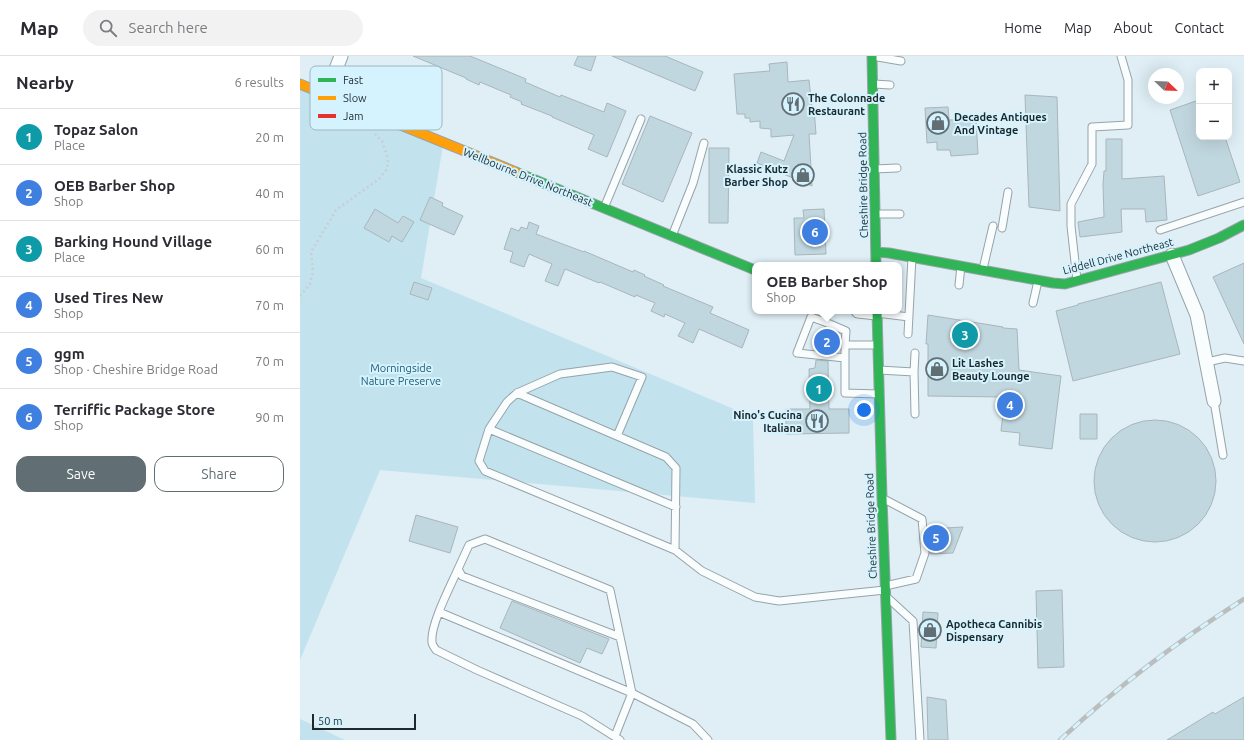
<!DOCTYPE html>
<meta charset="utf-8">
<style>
:root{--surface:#fff;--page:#f2f2f3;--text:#2b2b33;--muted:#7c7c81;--line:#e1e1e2;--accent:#616e73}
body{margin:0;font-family:Ubuntu,sans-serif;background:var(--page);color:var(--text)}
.controls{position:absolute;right:12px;top:12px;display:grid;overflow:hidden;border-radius:8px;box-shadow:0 4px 16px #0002}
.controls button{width:36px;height:36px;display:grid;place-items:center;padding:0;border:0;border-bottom:1px solid var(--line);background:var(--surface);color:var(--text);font:20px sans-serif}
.compass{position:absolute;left:848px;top:12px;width:36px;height:36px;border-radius:50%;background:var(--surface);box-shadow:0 4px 16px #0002;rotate:113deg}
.scale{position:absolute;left:12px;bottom:10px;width:104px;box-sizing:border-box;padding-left:4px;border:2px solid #1d292d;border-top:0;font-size:11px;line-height:14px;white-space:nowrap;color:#1d292d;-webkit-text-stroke:3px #d5f3ff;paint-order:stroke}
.you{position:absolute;left:564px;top:354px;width:14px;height:14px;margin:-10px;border:3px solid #fff;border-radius:50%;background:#1a73e8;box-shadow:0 0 0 6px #1a73e833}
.badge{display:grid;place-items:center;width:26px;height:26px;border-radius:50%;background:var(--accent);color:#fff;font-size:13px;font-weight:700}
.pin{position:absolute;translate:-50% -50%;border:2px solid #fff;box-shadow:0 1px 4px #0006}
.popup{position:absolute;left:452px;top:206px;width:150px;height:52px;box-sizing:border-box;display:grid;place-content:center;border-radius:8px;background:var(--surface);filter:drop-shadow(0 1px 3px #0005);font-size:13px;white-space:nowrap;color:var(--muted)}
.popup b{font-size:15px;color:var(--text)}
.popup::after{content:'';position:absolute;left:50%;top:100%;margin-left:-8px;border:8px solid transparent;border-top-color:var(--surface)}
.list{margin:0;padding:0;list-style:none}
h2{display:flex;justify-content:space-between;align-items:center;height:52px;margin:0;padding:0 16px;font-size:17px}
h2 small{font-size:13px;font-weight:400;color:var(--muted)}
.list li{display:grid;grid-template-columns:26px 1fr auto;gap:12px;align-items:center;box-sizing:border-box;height:56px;padding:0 16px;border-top:1px solid var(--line)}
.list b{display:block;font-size:15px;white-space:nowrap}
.list p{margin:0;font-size:13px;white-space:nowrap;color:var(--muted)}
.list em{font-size:13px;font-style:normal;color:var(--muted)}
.actions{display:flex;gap:8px;padding:12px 16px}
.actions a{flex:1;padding:9px 0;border:1px solid var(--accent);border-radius:12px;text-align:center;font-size:14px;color:var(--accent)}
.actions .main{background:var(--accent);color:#fff}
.icon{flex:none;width:22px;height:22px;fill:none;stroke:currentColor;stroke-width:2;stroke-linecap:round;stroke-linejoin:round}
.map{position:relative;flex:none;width:944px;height:684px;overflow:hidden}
header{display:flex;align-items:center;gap:24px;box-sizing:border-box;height:56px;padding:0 20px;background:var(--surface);border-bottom:1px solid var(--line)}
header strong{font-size:19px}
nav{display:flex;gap:22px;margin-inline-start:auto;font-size:14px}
.search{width:280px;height:36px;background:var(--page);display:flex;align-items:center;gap:10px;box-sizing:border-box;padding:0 14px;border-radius:22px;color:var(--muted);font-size:15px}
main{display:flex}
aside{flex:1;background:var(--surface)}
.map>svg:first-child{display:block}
.green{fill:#c2e2ee}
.building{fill:#c1d7df;stroke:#a9b6bb}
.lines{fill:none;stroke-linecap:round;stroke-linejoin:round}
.lane-casing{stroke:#97a3a8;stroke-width:9}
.street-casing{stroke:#97a3a8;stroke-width:15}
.fast-casing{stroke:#97a3a8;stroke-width:11}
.slow-casing{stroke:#97a3a8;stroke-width:11}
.path{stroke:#c9ced2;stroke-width:2.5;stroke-dasharray:2 3;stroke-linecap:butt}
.lane{stroke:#fafdfe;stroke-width:7}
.street{stroke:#fafdfe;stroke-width:13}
.fast{stroke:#30b455;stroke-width:9}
.slow{stroke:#ff9f0a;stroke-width:9}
.rail-casing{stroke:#babebf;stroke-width:4.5}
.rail{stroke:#d5f3ff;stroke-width:3;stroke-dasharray:9;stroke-linecap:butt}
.labels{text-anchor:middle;stroke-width:4;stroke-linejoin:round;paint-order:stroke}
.poi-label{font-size:11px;font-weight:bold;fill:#1d292d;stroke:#d5f3ff;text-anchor:start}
.street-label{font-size:11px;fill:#1d292d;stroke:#d5f3ff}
.park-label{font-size:11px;fill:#205d72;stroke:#d5f3ff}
.key{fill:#d5f3ff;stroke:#9eb6c0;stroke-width:1}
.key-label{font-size:11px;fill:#1d292d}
</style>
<header>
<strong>Map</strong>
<div class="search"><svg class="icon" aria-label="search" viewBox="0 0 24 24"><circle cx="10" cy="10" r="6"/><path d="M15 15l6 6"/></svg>Search here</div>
<nav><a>Home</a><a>Map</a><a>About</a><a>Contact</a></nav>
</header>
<main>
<aside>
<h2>Nearby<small>6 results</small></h2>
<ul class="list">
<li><span class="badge" style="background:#0f9aa8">1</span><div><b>Topaz Salon</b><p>Place</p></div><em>20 m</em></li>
<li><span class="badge" style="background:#3f7fe0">2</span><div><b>OEB Barber Shop</b><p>Shop</p></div><em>40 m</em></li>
<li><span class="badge" style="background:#0f9aa8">3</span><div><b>Barking Hound Village</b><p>Place</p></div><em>60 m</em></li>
<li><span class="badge" style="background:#3f7fe0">4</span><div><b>Used Tires New</b><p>Shop</p></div><em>70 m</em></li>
<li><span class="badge" style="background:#3f7fe0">5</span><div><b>ggm</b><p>Shop · Cheshire Bridge Road</p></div><em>70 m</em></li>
<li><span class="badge" style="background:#3f7fe0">6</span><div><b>Terriffic Package Store</b><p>Shop</p></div><em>90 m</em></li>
</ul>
<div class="actions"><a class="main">Save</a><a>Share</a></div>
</aside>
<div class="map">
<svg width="944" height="684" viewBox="0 0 944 684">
<rect width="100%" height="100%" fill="#dfeff5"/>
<path class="green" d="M 0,29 L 143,89 L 121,222 L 453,361 L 455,447 L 80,414 L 0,604 Z
M 0,663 L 45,684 L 0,684 Z"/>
<path class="building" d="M 113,0 L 170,0 L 226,23 L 225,26 L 260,41 L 261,39 L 304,56 L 307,47 L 326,55 L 307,101 L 288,93 L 294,79 L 252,61 L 252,60 L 221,48 L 222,46 L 210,41 L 211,39 L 180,26 L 179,29 L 166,23 L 166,22 Z
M 278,0 L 296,0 L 291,15 L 274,9 Z
M 312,0 L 365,0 L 403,16 L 395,35 Z
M 487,6 L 488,26 L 509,24 L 512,52 L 514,52 L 516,78 L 509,78 L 512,130 L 457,107 L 461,96 L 484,105 L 494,79 L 471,81 L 471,73 L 460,72 L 460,65 L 450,66 L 450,62 L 445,62 L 445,58 L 437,58 L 434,18 L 470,15 L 469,8 Z
M 725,39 L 757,41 L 760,155 L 729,151 Z
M 899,44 L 899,81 L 925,81 L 940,126 L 898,140 L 870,54 Z
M 648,51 L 649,64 L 676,63 L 678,98 L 651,100 L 650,94 L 637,94 L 637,86 L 627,87 L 625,52 Z
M 350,60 L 392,77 L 363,146 L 322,128 Z
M 806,83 L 822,83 L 822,123 L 864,120 L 867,164 L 846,166 L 845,153 L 821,153 L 822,176 L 780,181 L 778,166 L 804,161 L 803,128 L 804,115 L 806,115 Z
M 409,92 L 429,92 L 428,167 L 409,167 Z
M 130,141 L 143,147 L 142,150 L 163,160 L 154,179 L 120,164 Z
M 75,153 L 98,167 L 103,160 L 114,166 L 102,186 L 92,180 L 89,186 L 64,172 Z
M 524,153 L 526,198 L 495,199 L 494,162 L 504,162 L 503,154 Z
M 229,166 L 239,170 L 236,178 L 284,196 L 284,195 L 333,216 L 334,214 L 345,219 L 344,220 L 364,229 L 363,230 L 413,251 L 410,257 L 449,274 L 442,292 L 399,273 L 393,287 L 378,280 L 385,267 L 365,258 L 364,261 L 351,255 L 355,247 L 336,239 L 335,241 L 300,226 L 299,227 L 265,213 L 258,230 L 245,225 L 252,208 L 229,198 L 224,211 L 210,206 L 213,196 L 204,193 L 211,172 L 219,175 L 221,171 L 227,173 Z
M 944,207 L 944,288 L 913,221 Z
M 114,226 L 132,232 L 128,244 L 110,238 Z
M 861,226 L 880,298 L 773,325 L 756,255 L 778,249 L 778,248 Z
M 628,259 L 703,271 L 703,272 L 717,273 L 719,314 L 761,320 L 752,393 L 719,389 L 720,377 L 701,375 L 705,341 L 628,340 L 628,288 L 626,288 Z
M 516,278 L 539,278 L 539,294 L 528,295 L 516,294 Z
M 516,304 L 528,305 L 529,353 L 549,353 L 549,377 L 486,378 L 486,353 L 510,353 L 509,313 L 515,312 Z
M 780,358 L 797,358 L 797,383 L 780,383 Z
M794 425a61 61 0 1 1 122 0a61 61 0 1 1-122 0Z
M 116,459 L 158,471 L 150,497 L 109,485 Z
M 663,471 L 653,497 L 630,498 L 628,473 Z
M 762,534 L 764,611 L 738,612 L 736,535 Z
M 212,545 L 309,583 L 302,598 L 287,592 L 280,607 L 200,572 Z
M 623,556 L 638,557 L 636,592 L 621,591 Z
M 627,641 L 646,644 L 648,684 L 628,684 Z
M 944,641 L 944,684 L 867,684 L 913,656 L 915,658 Z"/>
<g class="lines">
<g class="lane-casing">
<path id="lane" d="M 572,0 L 601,5
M 574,28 L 590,29
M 574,113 L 597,112
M 304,152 L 341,63
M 575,158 L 600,158
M 702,172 L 708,136
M 860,174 L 944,146
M 372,180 L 393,127 L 404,87
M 683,213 L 693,170
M 777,224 L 771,170 L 771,148 L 792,108 L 792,71 L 828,69 L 828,24 L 821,0
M 659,229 L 661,210
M 733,247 L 738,225
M 528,255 L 525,266 L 511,261 L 497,297 L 545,302
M 577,257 L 609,261
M 525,266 L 546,275 L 545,289
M 608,278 L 612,201
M 578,289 L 545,289 L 545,337 L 579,338
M 907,306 L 925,302 L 944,305
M 579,314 L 614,316 L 615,358
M 614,316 L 615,297
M 217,337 L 366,401 L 376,412 L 375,494
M 914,345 L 923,399
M 189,373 L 376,451
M 317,380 L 342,321 L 312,311 L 260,318 L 217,337 L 207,346 L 189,373 L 179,405 L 185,415 L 375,494 L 402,515 L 455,541 L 479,545 L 585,534
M 584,443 L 622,463 L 625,497 L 616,523 L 585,530
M 158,513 C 151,529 130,569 132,586 C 132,589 134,591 136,594 L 177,614 L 282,660 L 320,684
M 589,543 L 613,565 L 620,684
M 139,556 L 332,637 L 393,668 L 408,684
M 315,680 L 332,637 L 310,534 L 185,483 L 169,489 L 158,513 L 162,520 L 320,581"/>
</g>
<g class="street-casing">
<path id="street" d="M 26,39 L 41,0
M 872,199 L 897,259 L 914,345
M 558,255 L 577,257"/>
</g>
<g class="fast-casing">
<path id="fast" d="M 572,0 L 576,209
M 216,116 L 455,214
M 576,196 L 589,197 L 753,227 L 765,228 L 889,194 L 919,182 L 944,169
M 577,255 L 582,442 L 591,684"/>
</g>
<g class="slow-casing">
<path id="slow" d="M 0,28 L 216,116"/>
</g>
<path class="path" d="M 0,240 L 10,228 L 13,215 L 11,196 L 36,154 L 79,123 L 87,113 L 88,103 L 82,85 L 74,77"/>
<use href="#lane" class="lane"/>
<use href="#street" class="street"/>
<use href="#fast" class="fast"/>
<use href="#slow" class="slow"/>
<g class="rail-casing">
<path id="rail" d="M 760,684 C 817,631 879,584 944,543"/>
</g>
<use href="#rail" class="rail"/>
</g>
<defs>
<g id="restaurant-ring" transform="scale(1.15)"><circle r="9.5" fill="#d5f3ff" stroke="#616e73" stroke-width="1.5"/><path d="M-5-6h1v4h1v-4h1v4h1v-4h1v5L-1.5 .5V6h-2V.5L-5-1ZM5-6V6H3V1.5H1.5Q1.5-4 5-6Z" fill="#616e73"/></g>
<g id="shop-ring" transform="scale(1.15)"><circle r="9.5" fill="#d5f3ff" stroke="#616e73" stroke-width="1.5"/><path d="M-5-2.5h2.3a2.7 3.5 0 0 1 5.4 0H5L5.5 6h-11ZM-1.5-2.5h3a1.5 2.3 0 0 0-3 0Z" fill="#616e73"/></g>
</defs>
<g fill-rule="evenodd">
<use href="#restaurant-ring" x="493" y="48"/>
<use href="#shop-ring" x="638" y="67"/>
<use href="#shop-ring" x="503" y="119"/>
<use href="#shop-ring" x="637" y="313"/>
<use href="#restaurant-ring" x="517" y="365"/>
<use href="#shop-ring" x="630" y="574"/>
</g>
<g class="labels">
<g class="poi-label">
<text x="508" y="46">The Colonnade<tspan x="508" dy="13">Restaurant</tspan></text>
<text x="654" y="65">Decades Antiques<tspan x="654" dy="13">And Vintage</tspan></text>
<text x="488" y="117" text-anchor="end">Klassic Kutz<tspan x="488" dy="13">Barber Shop</tspan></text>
<text x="652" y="311">Lit Lashes<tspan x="652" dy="13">Beauty Lounge</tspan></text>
<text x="502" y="363" text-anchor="end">Nino's Cucina<tspan x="502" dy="13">Italiana</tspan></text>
<text x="646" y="572">Apotheca Cannibis<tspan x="646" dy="13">Dispensary</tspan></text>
</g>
<g class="street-label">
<text transform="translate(228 121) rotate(22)" y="4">Wellbourne Drive Northeast</text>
<text transform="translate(563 129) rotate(-91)" y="4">Cheshire Bridge Road</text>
<text transform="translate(818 200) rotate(-15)" y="4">Liddell Drive Northeast</text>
<text transform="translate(571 470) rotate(-92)" y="4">Cheshire Bridge Road</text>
</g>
<g class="park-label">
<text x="101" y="316">Morningside<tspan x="101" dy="13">Nature Preserve</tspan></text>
</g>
</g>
<rect x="10" y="10" width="132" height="64" rx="6" class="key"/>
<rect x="18" y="22" width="18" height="4" fill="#30b455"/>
<rect x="18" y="40" width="18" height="4" fill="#ff9f0a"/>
<rect x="18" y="58" width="18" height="4" fill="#e5322d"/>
<g class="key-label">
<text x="43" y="28">Fast</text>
<text x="43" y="46">Slow</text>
<text x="43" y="64">Jam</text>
</g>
</svg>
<div class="controls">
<button>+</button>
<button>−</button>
</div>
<svg class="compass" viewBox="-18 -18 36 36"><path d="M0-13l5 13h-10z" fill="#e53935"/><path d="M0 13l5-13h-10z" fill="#7c7c81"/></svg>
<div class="scale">50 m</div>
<div class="you"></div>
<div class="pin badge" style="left:519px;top:333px;background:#0f9aa8">1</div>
<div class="pin badge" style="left:527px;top:286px;background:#3f7fe0">2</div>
<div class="popup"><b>OEB Barber Shop</b>Shop</div>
<div class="pin badge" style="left:665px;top:279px;background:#0f9aa8">3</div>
<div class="pin badge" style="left:710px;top:349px;background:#3f7fe0">4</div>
<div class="pin badge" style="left:636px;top:482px;background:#3f7fe0">5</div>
<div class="pin badge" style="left:515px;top:176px;background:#3f7fe0">6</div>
</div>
</main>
